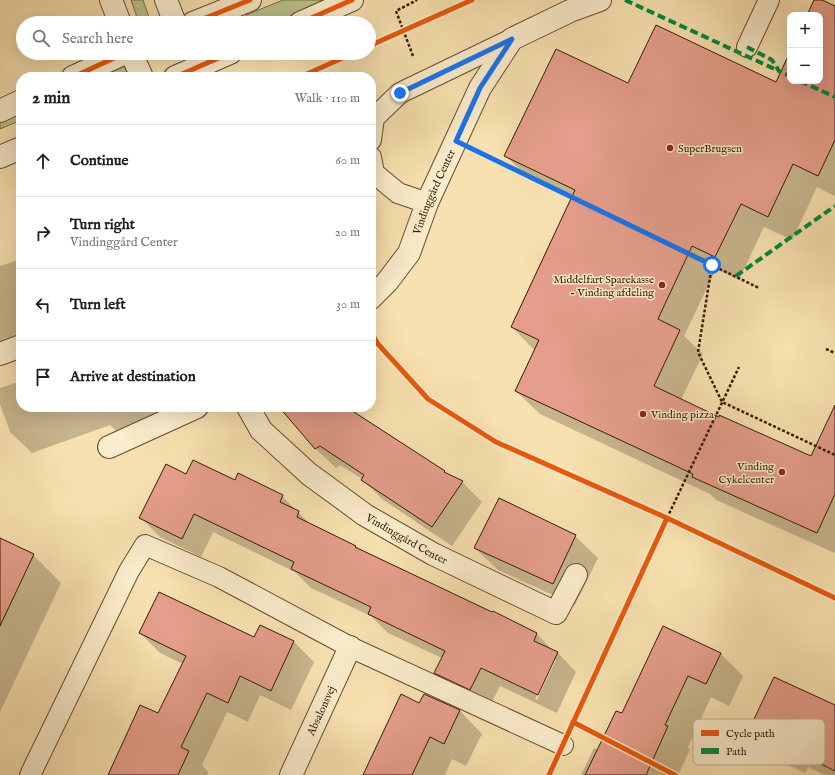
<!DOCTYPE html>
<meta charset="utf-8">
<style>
:root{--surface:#fff;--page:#f6f6f6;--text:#202124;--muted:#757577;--line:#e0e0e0}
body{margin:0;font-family:"IM FELL English",serif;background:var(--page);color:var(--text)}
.controls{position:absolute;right:12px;top:12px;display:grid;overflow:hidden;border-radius:8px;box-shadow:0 4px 16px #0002}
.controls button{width:36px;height:36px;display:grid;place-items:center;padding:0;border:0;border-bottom:1px solid var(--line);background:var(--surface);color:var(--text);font:20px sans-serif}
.stop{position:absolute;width:12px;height:12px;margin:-9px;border:3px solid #1a73e8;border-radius:50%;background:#fff}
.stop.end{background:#1a73e8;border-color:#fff;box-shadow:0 1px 4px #0008}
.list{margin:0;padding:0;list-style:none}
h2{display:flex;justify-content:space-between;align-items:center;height:52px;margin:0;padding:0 16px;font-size:17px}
h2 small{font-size:13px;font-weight:400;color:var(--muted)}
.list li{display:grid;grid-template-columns:26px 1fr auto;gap:12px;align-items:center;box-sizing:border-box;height:72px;padding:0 16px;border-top:1px solid var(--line)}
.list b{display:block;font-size:15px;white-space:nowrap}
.list p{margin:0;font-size:13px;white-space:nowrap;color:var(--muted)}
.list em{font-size:13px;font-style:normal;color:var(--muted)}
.icon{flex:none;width:22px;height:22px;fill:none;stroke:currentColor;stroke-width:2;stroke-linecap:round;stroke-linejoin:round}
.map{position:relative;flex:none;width:835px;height:775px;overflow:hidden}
.search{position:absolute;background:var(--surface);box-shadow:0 4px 16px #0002;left:16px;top:16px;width:360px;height:44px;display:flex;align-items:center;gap:10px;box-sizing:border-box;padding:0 14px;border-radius:22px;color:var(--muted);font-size:15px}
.panel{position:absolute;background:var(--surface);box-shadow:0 4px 16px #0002;left:16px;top:72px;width:360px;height:340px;border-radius:16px}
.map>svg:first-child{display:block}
.green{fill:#bac38d;stroke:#786e46}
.shadow{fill:#0003;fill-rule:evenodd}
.building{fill:#e59e8b;stroke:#371a00}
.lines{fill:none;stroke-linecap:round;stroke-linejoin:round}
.service-casing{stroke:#674c2c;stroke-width:22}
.minor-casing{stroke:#674c2c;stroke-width:24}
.tertiary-casing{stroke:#674c2c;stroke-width:24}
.path{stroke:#371a00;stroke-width:2.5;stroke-dasharray:3 2;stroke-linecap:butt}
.service{stroke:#faeccc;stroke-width:20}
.minor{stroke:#faeccc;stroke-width:22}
.tertiary{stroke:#faeccc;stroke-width:22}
.quiet{stroke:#00873e;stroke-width:4;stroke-dasharray:8 4;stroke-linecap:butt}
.cycleway-casing{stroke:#faeccc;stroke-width:8}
.cycleway{stroke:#e8590c;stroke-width:5}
.route{stroke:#1a73e8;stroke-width:5}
.poi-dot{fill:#8f2418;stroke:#faeccc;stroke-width:1.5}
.labels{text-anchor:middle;stroke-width:3;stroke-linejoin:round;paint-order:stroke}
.poi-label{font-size:11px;fill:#371a00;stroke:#faeccc;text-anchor:start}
.street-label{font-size:11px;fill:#371a00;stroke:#faeccc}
.key{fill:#faeccc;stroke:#c0ad8f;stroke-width:1}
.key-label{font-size:11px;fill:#371a00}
</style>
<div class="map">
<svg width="835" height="775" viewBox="0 0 835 775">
<rect width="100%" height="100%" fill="#f8e1b0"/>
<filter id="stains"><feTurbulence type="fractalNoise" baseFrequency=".005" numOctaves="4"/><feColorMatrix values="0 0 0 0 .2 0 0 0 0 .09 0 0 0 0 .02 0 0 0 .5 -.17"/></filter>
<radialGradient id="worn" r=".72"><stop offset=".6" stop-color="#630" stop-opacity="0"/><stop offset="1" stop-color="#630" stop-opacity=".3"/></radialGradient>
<path class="green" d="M 131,0 L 143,0 L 151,23 L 139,23 Z
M 283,0 L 323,0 L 276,23 L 250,23 L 246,15 Z
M 126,65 L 129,72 L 118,77 L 98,77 Z
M 21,112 L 21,120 L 0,129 L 0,121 Z"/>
<path class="shadow" d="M 815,0 L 820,0 L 835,7 L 835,196 L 817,187 L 792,240 L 764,227 L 739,280 L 716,269 L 684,336 L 703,354 L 681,400 L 719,418 L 811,457 L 835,408 L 835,553 L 716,500 L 710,494 L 540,414 L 516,391 L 535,351 L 512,327 L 571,199 L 529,179 L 506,156 L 629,85 L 776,84 L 790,54 L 790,81 L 820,81 L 820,15 L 808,15 Z
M 21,259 L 21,346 L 0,353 L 0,266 Z
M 21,381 L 21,407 L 197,407 L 119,434 L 110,425 L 32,453 L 10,432 L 0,404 L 0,388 Z
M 290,407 L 352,407 L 360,417 L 446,474 L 462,482 L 482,502 L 452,546 L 382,499 L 362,479 L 340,465 L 336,468 L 316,449 L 284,412 Z
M 186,475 L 235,482 L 282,496 L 312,526 L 355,547 L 359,550 L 493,613 L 537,634 L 553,651 L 558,653 L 576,672 L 557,713 L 500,686 L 489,708 L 454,691 L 435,673 L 442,658 L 388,633 L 371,616 L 311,588 L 295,572 L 213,532 L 201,557 L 160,537 L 141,518 ZM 554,660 L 556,660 L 537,700 L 535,699 Z
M 575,536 L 598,558 L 575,605 L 498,570 L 475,548 Z
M 0,539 L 33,555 L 61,583 L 0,712 Z
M 260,626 L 294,642 L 314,662 L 291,710 L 260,695 L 248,722 L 227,712 L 202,765 L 208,772 L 207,775 L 109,775 L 158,715 L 183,664 L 160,653 L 140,633 L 254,639 Z
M 720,653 L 743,676 L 729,706 L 711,697 L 688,747 L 690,750 L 678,775 L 581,775 L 594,748 L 598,750 L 622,714 Z
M 424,695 L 460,711 L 482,734 L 466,766 L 452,759 L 445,775 L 364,775 L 419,704 Z
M 835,715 L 835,775 L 825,775 L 808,767 L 805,773 L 767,755 L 747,735 Z"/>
<path class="building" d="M 814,0 L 822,0 L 835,6 L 835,140 L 818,176 L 793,164 L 768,217 L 741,204 L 715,257 L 692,246 L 658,319 L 680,330 L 654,386 L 719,417 L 719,415 L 811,456 L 835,405 L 835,494 L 817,533 L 692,477 L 693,474 L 515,391 L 539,340 L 511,327 L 575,190 L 504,156 L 556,49 L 628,83 L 656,25 L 776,82 L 790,52 L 790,81 L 820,81 L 820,15 L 807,15 Z
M 279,407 L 350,407 L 354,412 L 445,471 L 444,472 L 463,481 L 432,527 L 361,480 L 364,475 L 320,446 L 315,449 Z
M 193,460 L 235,480 L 238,473 L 283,495 L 280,502 L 299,511 L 297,517 L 356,546 L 355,547 L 492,612 L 493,611 L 537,633 L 534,641 L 558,652 L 538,695 L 481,668 L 470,690 L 434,673 L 445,651 L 368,614 L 371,607 L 291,569 L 294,562 L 194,514 L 182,539 L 139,518 L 166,464 L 186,474 Z
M 499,498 L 576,535 L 553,584 L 474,548 Z
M 0,538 L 34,554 L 0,626 Z
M 159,592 L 254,637 L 260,625 L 294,641 L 271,691 L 240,676 L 228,703 L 207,693 L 181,747 L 189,751 L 178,775 L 108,775 L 140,705 L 158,713 L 186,656 L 139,633 Z
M 663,626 L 721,653 L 706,684 L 688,676 L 665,725 L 668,726 L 646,775 L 585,775 L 616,711 L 622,713 Z
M 774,677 L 835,705 L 835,771 L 789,748 L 786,754 L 746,736 Z
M 401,694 L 419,703 L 424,694 L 460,710 L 444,744 L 430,737 L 412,775 L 363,775 Z"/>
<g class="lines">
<g class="service-casing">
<path id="service" d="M 747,47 L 769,0
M 371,140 L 374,118 L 400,93 L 512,39
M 371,157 L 374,173 L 398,193 L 427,203
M 30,775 L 129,571 L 145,545 L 219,577 L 350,647 L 563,745"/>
</g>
<g class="minor-casing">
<g id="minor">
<path id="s1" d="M 371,298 L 387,282 L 409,253 L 427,203 L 480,88 L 512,39 L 570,11 L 600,0"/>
<path d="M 0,354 L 21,346"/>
<path id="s2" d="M 248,407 L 261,430 L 309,474 L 365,515 L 433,554 L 556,613 L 576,575"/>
<path d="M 109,447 L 197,407"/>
<path id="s3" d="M 291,775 L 350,647"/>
</g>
</g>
<g class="tertiary-casing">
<path id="tertiary" d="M 111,0 L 120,23
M 166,0 L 175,23
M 193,23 L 250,0
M 300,23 L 352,0
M 131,53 L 142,77
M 73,77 L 125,53
M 175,77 L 230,53
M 0,111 L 21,101
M 0,157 L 21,148"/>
</g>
<path class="path" d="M 413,56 L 396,11 L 417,0
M 481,153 L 759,288
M 712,265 L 698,352 L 722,402 L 835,455
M 826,349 L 835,353
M 667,518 L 739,367"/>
<use href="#service" class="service"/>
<use href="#minor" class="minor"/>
<use href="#tertiary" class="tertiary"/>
<path class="quiet" d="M 625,0 L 779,71
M 747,47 L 772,60 L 779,71 L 790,76
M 800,81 L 835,97
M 736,276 L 835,206"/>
<g class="cycleway-casing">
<path id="cycleway" d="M 193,23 L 250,0
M 300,23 L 352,0
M 369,46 L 472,0
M 73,77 L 125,53
M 175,77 L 230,53
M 300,77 L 354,53
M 371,332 L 378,344 L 428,399 L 496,442 L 667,518 L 835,598
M 573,722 L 675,775
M 549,775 L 667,518"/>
</g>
<use href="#cycleway" class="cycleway"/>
</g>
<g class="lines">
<path class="route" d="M 400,93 L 512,39 L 480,88 L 456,141 L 712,265"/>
</g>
<g class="poi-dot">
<circle cx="670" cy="148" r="4"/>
<circle cx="662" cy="285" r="4"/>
<circle cx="643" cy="414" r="4"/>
<circle cx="782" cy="472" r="4"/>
</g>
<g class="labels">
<g class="poi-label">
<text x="678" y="152">SuperBrugsen</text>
<text x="654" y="283" text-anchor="end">Middelfart Sparekasse<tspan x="654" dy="13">- Vinding afdeling</tspan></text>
<text x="651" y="418">Vinding pizza</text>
<text x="774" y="470" text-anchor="end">Vinding<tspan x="774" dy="13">Cykelcenter</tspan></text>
</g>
<g class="street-label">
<text dy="4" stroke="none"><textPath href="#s1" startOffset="125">Vindinggård Center</textPath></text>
<text dy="4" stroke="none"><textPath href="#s2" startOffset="209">Vindinggård Center</textPath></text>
<text dy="4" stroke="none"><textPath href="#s3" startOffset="71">Absalonsvej</textPath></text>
</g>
</g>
<rect x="693" y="719" width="132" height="46" rx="6" class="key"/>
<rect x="701" y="730" width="18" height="6" fill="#e8590c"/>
<rect x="701" y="748" width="18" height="6" fill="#00873e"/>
<g class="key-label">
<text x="726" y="737">Cycle path</text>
<text x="726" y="755">Path</text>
</g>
<rect width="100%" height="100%" filter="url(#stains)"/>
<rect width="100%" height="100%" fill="url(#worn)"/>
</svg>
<div class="controls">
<button>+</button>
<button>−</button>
</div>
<div class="stop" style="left:712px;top:265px"></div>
<div class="stop end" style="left:400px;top:93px"></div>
<div class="search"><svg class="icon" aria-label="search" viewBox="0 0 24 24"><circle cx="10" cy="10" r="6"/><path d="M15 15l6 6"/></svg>Search here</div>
<section class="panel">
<h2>2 min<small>Walk · 110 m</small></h2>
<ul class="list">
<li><svg class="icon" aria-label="ahead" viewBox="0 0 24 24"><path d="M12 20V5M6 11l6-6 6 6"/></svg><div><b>Continue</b></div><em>60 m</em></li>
<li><svg class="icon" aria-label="right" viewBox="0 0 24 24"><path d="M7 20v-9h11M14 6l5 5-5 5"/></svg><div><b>Turn right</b><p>Vindinggård Center</p></div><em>20 m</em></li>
<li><svg class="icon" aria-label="left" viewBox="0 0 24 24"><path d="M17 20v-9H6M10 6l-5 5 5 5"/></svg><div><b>Turn left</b></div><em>30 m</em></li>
<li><svg class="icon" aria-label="arrive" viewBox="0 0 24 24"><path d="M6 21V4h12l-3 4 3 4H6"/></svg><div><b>Arrive at destination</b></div></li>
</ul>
</section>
</div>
